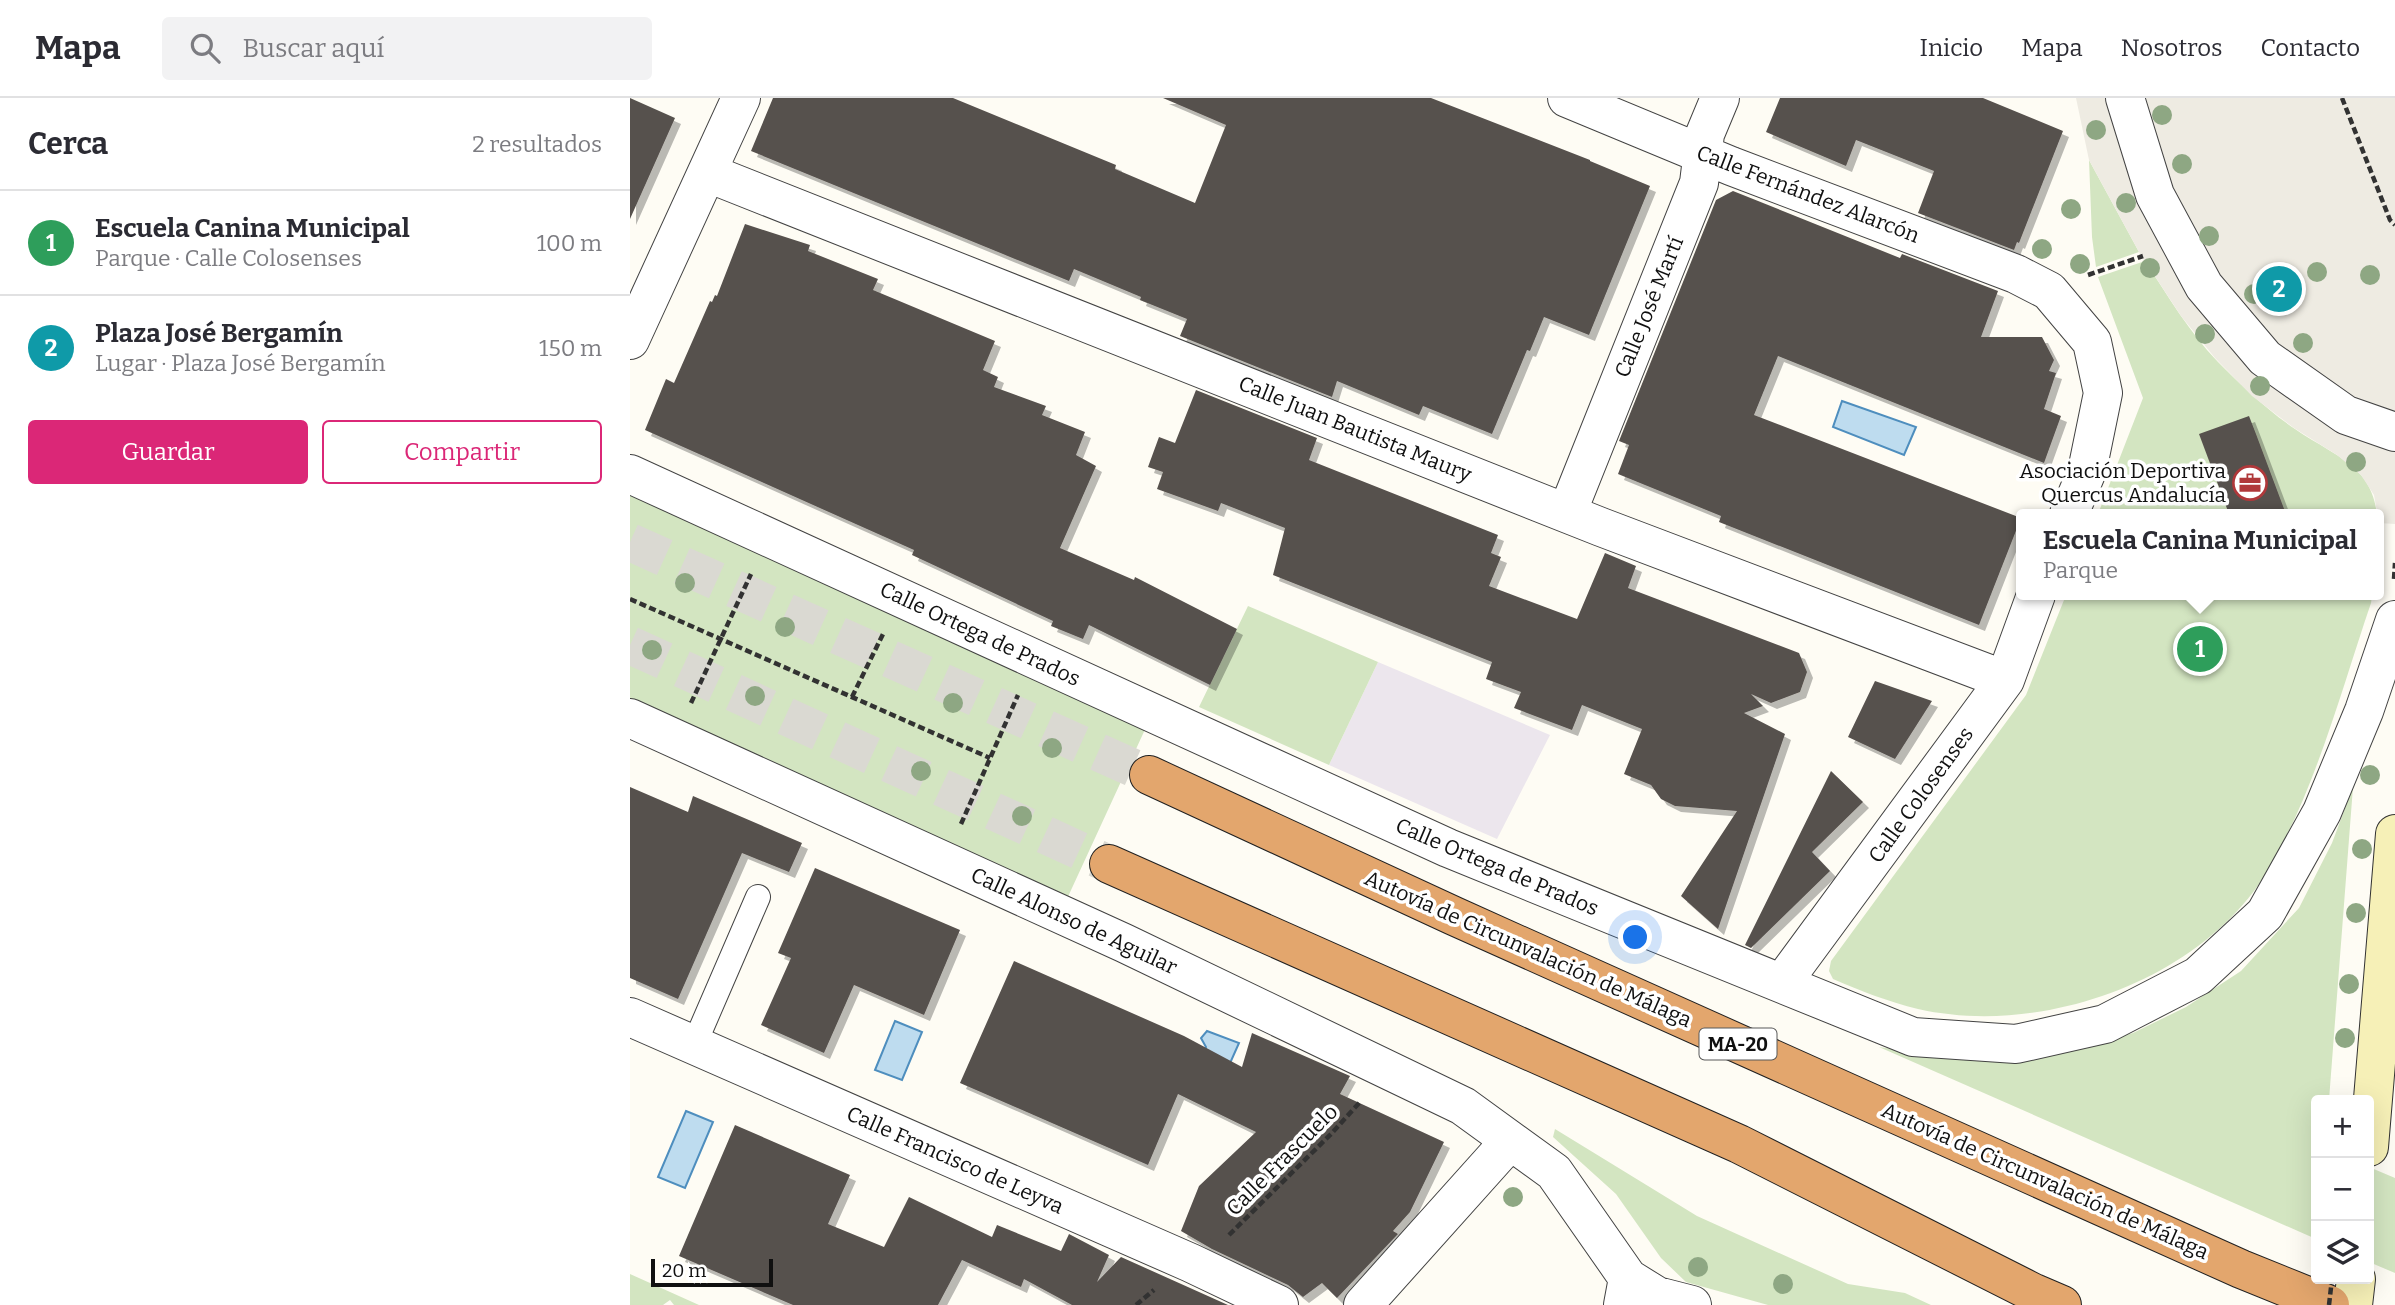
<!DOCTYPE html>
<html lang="es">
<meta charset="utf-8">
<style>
:root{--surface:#fff;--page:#f2f2f3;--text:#2b2b33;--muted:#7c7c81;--line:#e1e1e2;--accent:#db2777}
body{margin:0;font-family:Bitter,serif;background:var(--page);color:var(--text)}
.controls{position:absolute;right:21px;bottom:21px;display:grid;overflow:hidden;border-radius:7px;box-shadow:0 7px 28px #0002}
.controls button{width:63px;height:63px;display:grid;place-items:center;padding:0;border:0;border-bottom:2px solid var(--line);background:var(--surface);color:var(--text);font:35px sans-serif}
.scale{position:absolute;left:21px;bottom:18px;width:122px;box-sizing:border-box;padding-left:7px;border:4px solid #101010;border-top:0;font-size:19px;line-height:24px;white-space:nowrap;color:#101010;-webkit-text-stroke:5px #fff;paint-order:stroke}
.you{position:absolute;left:1006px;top:840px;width:24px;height:24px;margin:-18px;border:5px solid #fff;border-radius:50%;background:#1a73e8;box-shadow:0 0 0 10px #1a73e833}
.badge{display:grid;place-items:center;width:46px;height:46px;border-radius:50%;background:var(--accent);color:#fff;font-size:23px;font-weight:700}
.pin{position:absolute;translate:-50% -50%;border:4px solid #fff;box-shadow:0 2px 7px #0006}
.popup{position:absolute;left:1386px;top:411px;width:368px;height:91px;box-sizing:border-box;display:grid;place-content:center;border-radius:7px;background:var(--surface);filter:drop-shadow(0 2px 5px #0005);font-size:23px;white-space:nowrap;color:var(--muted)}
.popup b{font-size:26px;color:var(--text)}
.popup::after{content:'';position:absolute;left:50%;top:100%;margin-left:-14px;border:14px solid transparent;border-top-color:var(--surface)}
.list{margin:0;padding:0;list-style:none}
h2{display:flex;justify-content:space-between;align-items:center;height:91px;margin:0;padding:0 28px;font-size:30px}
h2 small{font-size:23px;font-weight:400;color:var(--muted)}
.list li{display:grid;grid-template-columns:46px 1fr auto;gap:21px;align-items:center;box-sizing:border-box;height:105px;padding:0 28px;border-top:2px solid var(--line)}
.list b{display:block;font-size:26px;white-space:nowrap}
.list p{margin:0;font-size:23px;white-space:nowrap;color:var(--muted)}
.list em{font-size:23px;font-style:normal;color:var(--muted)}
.actions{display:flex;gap:14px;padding:21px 28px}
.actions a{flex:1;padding:16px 0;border:2px solid var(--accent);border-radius:7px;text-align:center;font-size:24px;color:var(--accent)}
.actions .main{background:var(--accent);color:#fff}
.icon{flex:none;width:38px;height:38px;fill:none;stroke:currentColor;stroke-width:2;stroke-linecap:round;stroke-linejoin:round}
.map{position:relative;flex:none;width:1765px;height:1207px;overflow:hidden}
header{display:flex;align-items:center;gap:42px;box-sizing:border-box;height:98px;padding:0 35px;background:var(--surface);border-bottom:2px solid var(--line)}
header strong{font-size:33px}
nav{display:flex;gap:38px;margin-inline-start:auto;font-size:24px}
.search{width:490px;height:63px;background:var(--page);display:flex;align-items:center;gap:18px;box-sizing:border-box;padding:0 24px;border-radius:7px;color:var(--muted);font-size:26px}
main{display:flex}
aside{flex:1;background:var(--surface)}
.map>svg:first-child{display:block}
.industrial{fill:#ece6ed}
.green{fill:#d3e5c1}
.plaza{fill:#eeebe2}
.water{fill:#bedcef;stroke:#4e8ebe;stroke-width:2}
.building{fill:#57514d;filter:url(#shadow)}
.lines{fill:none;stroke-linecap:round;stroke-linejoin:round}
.motorway-tunnel{stroke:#dad9d2;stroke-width:38;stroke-dasharray:38 19;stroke-linecap:butt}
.service-casing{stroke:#434343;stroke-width:26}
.minor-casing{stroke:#434343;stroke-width:40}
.secondary-casing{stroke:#323232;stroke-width:40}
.motorway-casing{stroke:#212121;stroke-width:40}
.path{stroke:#323232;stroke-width:4.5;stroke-dasharray:7 3.5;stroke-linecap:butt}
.service{stroke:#fff;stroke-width:24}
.minor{stroke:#fff;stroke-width:38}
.secondary{stroke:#f6f0b7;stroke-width:38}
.motorway{stroke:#e3a66d;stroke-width:38}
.path-bridge{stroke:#323232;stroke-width:4.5;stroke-dasharray:7 3.5;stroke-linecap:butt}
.tree{fill:#8ea783}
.labels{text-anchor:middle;stroke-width:7;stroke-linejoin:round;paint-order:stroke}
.shield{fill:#fff;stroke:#585858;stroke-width:2}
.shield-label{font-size:19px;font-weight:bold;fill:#101010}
.street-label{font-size:21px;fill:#101010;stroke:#fff}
.poi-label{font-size:21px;fill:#101010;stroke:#fff;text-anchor:end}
</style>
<header>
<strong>Mapa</strong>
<div class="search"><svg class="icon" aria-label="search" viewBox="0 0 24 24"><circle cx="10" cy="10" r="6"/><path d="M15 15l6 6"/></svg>Buscar aquí</div>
<nav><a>Inicio</a><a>Mapa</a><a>Nosotros</a><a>Contacto</a></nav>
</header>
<main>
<aside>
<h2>Cerca<small>2 resultados</small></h2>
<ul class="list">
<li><span class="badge" style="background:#2e9e5b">1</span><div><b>Escuela Canina Municipal</b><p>Parque · Calle Colosenses</p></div><em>100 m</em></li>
<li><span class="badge" style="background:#0f9aa8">2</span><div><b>Plaza José Bergamín</b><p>Lugar · Plaza José Bergamín</p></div><em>150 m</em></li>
</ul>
<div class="actions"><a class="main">Guardar</a><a>Compartir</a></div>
</aside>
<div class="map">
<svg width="1765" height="1207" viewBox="0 0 1765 1207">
<defs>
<filter id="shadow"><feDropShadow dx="6" dy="6" stdDeviation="0" flood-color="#0004"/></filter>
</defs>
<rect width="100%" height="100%" fill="#fefcf4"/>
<path class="industrial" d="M 748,564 L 920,637 L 867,741 L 699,667 Z"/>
<path class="green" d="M 1459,62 L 1509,154 L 1466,169 L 1462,139 Z
M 1515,163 C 1538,198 1559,234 1588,264 C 1612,288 1637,312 1665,331 C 1686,346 1713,357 1731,377 C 1741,389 1745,402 1747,416 L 1468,416 L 1513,300 L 1468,179 Z
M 0,390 L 518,625 L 436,803 L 0,605 Z
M 1436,497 L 1742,497 L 1741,505 C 1711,593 1685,693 1638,772 C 1572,883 1411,939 1288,911 C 1259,904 1231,893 1203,881 L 1199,873 L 1201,863 L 1396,597 Z
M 618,508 L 748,564 L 699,667 L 569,609 Z
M 1723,689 L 1699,1002 L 1686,1002 L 1686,1141 L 1249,949 L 1337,962 L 1417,958 L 1503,935 L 1556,909 L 1611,873 L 1669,810 L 1702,745 Z
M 925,1031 L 1067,1118 L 1218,1186 L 1275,1195 L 1301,1207 L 1138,1207 L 1056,1184 L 1031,1160 L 986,1096 L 923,1039 Z
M 1739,1069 L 1765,1080 L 1765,1175 L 1739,1164 Z
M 0,1176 L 69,1207 L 44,1207 L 40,1202 L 33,1207 L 0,1207 Z"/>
<path class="plaza" d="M 1446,0 L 1765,0 L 1765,426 L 1749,425 L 1744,397 L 1731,377 L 1707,357 L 1664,330 L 1622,298 L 1585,260 L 1551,218 L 1509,154 L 1459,62 Z"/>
<path class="water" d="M 1212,303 L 1286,329 L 1274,357 L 1203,329 Z
M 265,923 L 292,934 L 272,982 L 245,972 Z
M 577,933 L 609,945 L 585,999 L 559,987 L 576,949 L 571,940 Z
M 56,1013 L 83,1024 L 55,1090 L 28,1079 Z"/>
<path class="building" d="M 0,0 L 45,20 L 0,121 Z
M 143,0 L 323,0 L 486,67 L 485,71 L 565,105 L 596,27 L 533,0 L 801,0 L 960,62 L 960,63 L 1020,88 L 959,237 L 914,219 L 900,253 L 897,252 L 862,336 L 793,308 L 789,317 L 707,283 L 702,299 L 550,238 L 557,221 L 510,202 L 511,199 L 444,171 L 439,183 L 121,53 Z
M 1150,0 L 1353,0 L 1433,33 L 1389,145 L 1387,144 L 1384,152 L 1288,115 L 1304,73 L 1226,42 L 1216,68 L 1136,34 Z
M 1103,93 L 1270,160 L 1272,156 L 1368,193 L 1351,239 L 1412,239 L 1424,262 L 1419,273 L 1426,275 L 1414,311 L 1431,318 L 1414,365 L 1148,258 L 1124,317 L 1391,420 L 1349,527 L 1089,424 L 1091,418 L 988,376 L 999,347 L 989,343 L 1086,102 Z
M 115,126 L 180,147 L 178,153 L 248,181 L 243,192 L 365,243 L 353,272 L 368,279 L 364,289 L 416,308 L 412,317 L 455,334 L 446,357 L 466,368 L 430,450 L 504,482 L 505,479 L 607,531 L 580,587 L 459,527 L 453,541 L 421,528 L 423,523 L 282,457 L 284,452 L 15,332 L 36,281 L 44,285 L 80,203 L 82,204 L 85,197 L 87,198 Z
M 566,292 L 687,340 L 679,362 L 868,437 L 861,455 L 871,459 L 859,488 L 947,521 L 975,455 L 1006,468 L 998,490 L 1169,555 L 1177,574 L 1170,594 L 1141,605 L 1121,596 L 1133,608 L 1114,615 L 1155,636 L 1088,831 L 1051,798 L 1107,713 L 1045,708 L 1031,701 L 1021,687 L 994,676 L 1012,631 L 952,607 L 942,632 L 884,610 L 891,594 L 856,581 L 862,564 L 643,477 L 655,430 L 591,405 L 588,413 L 527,391 L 533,374 L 518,369 L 529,339 L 545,345 Z
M 1619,318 L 1626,336 L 1656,416 L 1599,416 L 1569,336 Z
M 1245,583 L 1302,603 L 1265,661 L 1218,639 Z
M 1201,673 L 1233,704 L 1182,754 L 1200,773 L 1121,850 L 1115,847 Z
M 0,689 L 58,714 L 63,698 L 172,745 L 159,774 L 112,755 L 48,901 L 0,880 Z
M 185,770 L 330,832 L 294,917 L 224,887 L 194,955 L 131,927 L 161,860 L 148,855 Z
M 384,863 L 554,938 L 612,969 L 622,935 L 720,978 L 710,996 L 814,1044 L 780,1114 L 763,1133 L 768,1136 L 707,1200 L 692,1185 L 673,1199 L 658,1187 L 582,1151 L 551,1133 L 569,1088 L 626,1034 L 548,996 L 518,1067 L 330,985 Z
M 105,1027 L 220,1077 L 198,1126 L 254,1149 L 279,1099 L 362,1139 L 367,1127 L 431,1153 L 439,1136 L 479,1157 L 467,1184 L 491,1159 L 598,1207 L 442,1207 L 394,1181 L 391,1189 L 332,1162 L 308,1207 L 163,1207 L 49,1158 Z"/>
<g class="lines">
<path class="motorway-tunnel" d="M 0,444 L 519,677
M 0,547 L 479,766"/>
<g class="service-casing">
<path id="service" d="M 64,947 L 128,799"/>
</g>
<g class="minor-casing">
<path id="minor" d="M 937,0 L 1101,68 L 1386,176 L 1419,193 L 1462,244 L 1473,295 L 1457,373 L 1439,416
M 1495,0 L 1525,97 L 1574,188 L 1635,260 L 1716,317 L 1765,334
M 78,75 L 971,429 L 1375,582
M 0,242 L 111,0
M 0,376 L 818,750 L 1283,939 L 1386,946 L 1475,926 L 1568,878 L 1635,816 L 1692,714 L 1734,613 L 1765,522
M 937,415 L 1069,85 L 1075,36 L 1090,0
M 0,620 L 494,845 L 833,1008 L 924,1074 L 998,1180 L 993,1207
M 1152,885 L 1375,582 L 1406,497
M 0,919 L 561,1165 L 649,1207
M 998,1180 L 1027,1198 L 1062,1207
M 733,1207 L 880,1043"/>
</g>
<g class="secondary-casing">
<path id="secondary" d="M 1739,1049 L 1765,736
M 1723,1207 L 1726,1181"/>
</g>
<g class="motorway-casing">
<path id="motorway" d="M 519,677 L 824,818 L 1611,1171 L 1700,1207
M 479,766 L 1109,1046 L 1404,1195 L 1432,1207"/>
</g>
<path class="path" d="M 1712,0 L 1760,122 L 1765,127
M 1458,177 L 1513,158
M 1764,481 L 1765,465
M 0,501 L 360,660
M 222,599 L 254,534
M 61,605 L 121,476
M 331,726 L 388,597
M 599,1137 L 701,1036 L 730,1004
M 506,1207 L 524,1192"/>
<use href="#service" class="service"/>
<use href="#minor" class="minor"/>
<use href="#secondary" class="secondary"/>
<use href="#motorway" class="motorway"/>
<path class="path-bridge" d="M 1699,1207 L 1702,1181"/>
</g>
<g class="tree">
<circle cx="1532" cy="17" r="10"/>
<circle cx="1466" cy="32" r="10"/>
<circle cx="1552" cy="66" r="10"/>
<circle cx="1496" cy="105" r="10"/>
<circle cx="1441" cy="111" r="10"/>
<circle cx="1579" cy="138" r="10"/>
<circle cx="1412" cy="151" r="10"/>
<circle cx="1450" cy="166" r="10"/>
<circle cx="1520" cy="170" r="10"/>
<circle cx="1687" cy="174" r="10"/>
<circle cx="1740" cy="177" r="10"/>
<circle cx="1624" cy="196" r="10"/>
<circle cx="1575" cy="236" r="10"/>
<circle cx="1673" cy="245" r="10"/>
<circle cx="1630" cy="288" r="10"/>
<circle cx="1726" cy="364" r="10"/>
<circle cx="55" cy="485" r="10"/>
<circle cx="155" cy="529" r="10"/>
<circle cx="22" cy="552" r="10"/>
<circle cx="125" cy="598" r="10"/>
<circle cx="323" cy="605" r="10"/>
<circle cx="422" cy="650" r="10"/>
<circle cx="291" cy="673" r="10"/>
<circle cx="1740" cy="677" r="10"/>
<circle cx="392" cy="718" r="10"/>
<circle cx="1732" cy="751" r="10"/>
<circle cx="1726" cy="815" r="10"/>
<circle cx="1719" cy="886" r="10"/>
<circle cx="1715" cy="940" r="10"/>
<circle cx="883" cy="1099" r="10"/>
<circle cx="1068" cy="1169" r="10"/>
<circle cx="1153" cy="1186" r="10"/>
</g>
<defs>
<g id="office-ring" transform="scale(1.75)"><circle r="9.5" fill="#fff" stroke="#b0383a" stroke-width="1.5"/><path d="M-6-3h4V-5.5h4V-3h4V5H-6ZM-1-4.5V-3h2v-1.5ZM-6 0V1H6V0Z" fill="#b0383a"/></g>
</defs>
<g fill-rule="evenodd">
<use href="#office-ring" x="1620" y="385"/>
</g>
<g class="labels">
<rect class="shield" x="1069.5" y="930.5" width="77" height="31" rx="5"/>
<g class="shield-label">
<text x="1108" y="953">MA-20</text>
</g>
<g class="street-label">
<text transform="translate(1178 96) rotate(21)" y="7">Calle Fernández Alarcón</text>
<text transform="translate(1019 209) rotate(-68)" y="7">Calle José Martí</text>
<text transform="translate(725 331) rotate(22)" y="7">Calle Juan Bautista Maury</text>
<text transform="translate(350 536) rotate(25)" y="7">Calle Ortega de Prados</text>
<text transform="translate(1291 697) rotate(-54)" y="7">Calle Colosenses</text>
<text transform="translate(867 769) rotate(23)" y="7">Calle Ortega de Prados</text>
<text transform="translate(444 823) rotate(25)" y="7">Calle Alonso de Aguilar</text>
<text transform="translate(898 851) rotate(24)" y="7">Autovía de Circunvalación de Málaga</text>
<text transform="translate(325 1062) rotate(24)" y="7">Calle Francisco de Leyva</text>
<text transform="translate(652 1062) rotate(-45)" y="7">Calle Frascuelo</text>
<text transform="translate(1415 1083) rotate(24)" y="7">Autovía de Circunvalación de Málaga</text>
</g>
<g class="poi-label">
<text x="1596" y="380">Asociación Deportiva<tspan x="1596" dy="24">Quercus Andalucía</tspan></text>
</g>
</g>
</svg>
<div class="controls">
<button>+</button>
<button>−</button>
<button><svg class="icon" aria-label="layers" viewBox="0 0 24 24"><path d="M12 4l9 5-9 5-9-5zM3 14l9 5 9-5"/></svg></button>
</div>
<div class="scale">20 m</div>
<div class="you"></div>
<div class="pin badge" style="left:1570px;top:551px;background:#2e9e5b">1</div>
<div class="popup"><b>Escuela Canina Municipal</b>Parque</div>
<div class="pin badge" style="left:1649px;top:191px;background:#0f9aa8">2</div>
</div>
</main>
